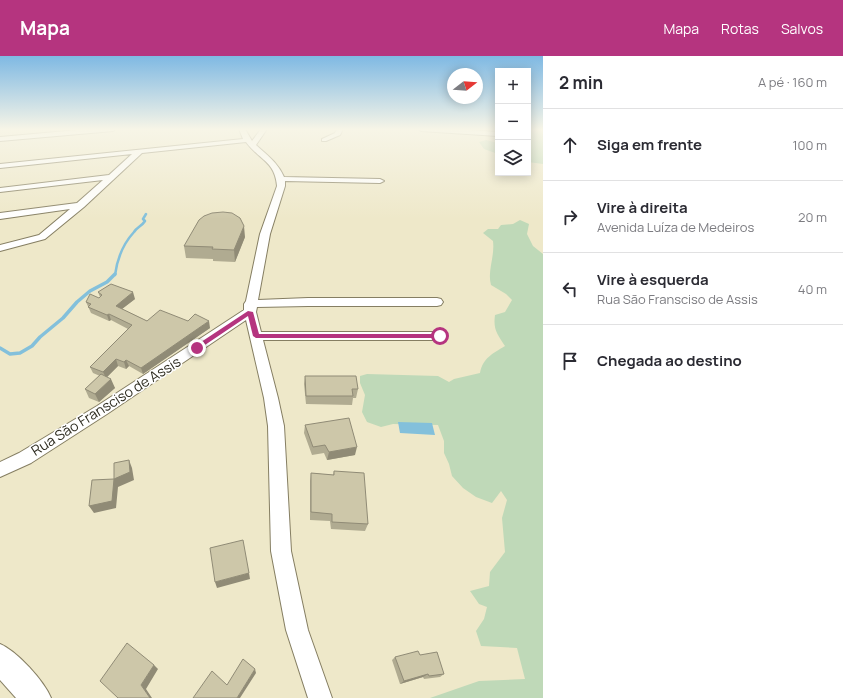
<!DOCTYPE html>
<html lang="pt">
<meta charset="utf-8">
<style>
:root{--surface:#fff;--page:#f2f2f3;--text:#2b2b33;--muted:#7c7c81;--line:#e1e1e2;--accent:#b5347f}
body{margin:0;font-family:Manrope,sans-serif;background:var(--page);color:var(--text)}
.controls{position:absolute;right:12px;top:12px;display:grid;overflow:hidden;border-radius:0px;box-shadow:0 2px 10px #0003}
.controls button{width:36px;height:36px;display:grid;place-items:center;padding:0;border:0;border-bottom:1px solid var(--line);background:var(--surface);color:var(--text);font:20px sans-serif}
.compass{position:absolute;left:447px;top:12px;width:36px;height:36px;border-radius:50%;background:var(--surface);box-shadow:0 2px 10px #0003;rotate:73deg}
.stop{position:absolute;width:12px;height:12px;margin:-9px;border:3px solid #b5347f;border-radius:50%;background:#fff}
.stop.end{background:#b5347f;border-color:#fff;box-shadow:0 1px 4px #0008}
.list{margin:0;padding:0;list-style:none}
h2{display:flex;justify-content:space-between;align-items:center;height:52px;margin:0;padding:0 16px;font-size:17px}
h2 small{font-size:13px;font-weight:400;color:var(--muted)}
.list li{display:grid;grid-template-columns:26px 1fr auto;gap:12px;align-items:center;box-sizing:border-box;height:72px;padding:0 16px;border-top:1px solid var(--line)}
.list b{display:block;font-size:15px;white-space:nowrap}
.list p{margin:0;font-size:13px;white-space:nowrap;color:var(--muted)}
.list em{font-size:13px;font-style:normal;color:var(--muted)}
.icon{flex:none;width:22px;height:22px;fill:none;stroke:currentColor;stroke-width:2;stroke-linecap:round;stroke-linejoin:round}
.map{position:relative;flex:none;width:543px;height:642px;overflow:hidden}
header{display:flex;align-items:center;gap:24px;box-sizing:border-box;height:56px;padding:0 20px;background:var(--accent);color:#fff}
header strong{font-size:19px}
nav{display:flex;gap:22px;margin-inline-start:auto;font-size:14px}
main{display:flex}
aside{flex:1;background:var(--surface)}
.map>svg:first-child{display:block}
.green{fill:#bfd9b8}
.water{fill:#83c0db}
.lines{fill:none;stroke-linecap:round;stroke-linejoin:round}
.stream-far1{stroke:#83c0db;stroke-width:2.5}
.stream{stroke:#83c0db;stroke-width:3.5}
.minor-casing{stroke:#857e62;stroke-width:2}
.major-casing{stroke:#857e62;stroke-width:2}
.minor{fill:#fff;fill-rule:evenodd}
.major{fill:#fff;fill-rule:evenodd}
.wall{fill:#b0ab91}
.shaded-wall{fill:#908b76}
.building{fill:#cdc7a9;stroke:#908b76}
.route{fill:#b5347f}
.labels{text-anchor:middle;stroke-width:3;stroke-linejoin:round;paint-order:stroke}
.street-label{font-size:14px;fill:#2f2d21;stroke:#fff}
</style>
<header>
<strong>Mapa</strong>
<nav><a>Mapa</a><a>Rotas</a><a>Salvos</a></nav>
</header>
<main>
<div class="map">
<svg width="543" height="642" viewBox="0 0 543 642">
<rect width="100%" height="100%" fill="#eee8c9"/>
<path class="green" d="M 528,73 L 543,73 L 543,108 L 528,106 Z
M 486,84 L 498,87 L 498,98 L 484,93 L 479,86 Z
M 520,164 L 529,168 L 527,178 L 533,190 L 543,198 L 543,642 L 430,642 L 479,625 L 525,623 L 517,592 L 481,590 L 476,575 L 484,563 L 487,551 L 479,548 L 470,535 L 489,530 L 490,516 L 505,496 L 502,462 L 507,444 L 501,435 L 492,447 L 476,441 L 463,432 L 452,420 L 449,408 L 444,397 L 444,385 L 438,369 L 393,368 L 381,371 L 367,366 L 362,356 L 365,339 L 360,327 L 360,320 L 367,318 L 438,320 L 449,326 L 454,323 L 480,317 C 483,302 492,298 505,290 C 497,278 493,273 495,259 L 505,256 L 512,244 L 506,238 L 491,229 C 487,215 495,201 493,185 L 483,177 L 488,173 L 498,173 L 501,169 L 513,168 Z"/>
<path class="water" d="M 398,366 L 432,367 L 435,379 L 400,377 Z"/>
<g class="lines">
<path class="stream-far1" d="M 115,219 C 117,204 123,188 134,176 C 137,171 142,170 145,165 L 143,163 L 146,158"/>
<path class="stream" d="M 0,292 L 10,298 L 20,297 L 32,290 L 40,281 L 63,262 L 77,246 L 90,235 L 107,226 L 115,218"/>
<g class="minor-casing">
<path id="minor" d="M 89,73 L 116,73 L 113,75 L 0,85 L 0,81 Z
M 239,73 L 245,73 L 252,85 L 261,73 L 267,73 L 256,89 C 267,99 278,107 284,121 L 380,123 L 384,125 L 380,127 L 285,125 L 285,130 L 270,178 L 258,244 L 308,242 L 437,242 L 441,243 L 443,246 L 441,249 L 437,250 L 308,250 L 257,251 L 256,256 L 261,276 L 439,276 L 444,277 L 445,280 L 444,283 L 439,284 L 263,284 L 278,342 L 284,370 L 291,495 L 308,574 L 332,642 L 308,642 L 286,574 L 271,495 L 268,370 L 264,342 L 246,264 L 107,358 L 31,407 L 0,421 L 0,406 L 19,397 L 97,350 L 244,254 L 244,248 L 246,245 L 260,178 L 277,130 C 275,105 259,104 246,86 L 142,97 L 84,151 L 45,183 L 0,195 L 0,189 L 39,179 L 70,153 L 0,163 L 0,157 L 77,147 L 103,124 L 0,136 L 0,132 L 109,119 L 132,98 L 0,112 L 0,108 L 243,83 Z
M 337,73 L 343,73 L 340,79 L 326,85 L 322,85 L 322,83 L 335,77 Z
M 418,73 L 454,73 L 498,76 L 498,80 L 421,75 Z"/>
</g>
<g class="major-casing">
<path id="major" d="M 0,588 C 17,595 44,625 51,642 L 16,642 L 0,624 Z"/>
</g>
<use href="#minor" class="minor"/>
<use href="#major" class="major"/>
</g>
<path class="wall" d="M 245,181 L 235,206 L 213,205 L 213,203 L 186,202 L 184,190 Z
M 98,236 L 135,243 L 122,253 L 147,265 L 188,265 L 210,272 L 143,318 L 129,310 L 126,313 L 118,310 L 107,321 L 115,332 L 99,346 L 89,342 L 85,333 L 100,320 L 93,317 L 90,311 L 128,273 L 111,264 L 109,265 L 91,257 L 86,246 L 99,242 L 100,241 Z
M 305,320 L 358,333 L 356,342 L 353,342 L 352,349 L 306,348 L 304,328 Z
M 305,369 L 355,399 L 327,404 L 324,397 L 312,399 L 304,377 Z
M 334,415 L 368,468 L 365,475 L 331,473 L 330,465 L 310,464 L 310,425 L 311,417 L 333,419 Z
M 420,599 L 444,618 L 440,621 L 424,623 L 423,621 L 400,628 L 392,604 L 395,601 Z"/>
<path class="shaded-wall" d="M 244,170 L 245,181 L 235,206 L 234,194 Z
M 133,236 L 135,243 L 118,256 L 116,250 Z
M 109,258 L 111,264 L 109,265 L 107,259 Z
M 209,265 L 210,272 L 143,318 L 141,312 Z
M 116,303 L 118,310 L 106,322 L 103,316 Z
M 126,304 L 129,310 L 126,313 L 124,306 Z
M 111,323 L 115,332 L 99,346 L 95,338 Z
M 357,391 L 355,399 L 327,404 L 329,396 Z
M 129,404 L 132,412 L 134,424 L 118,431 L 116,452 L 94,457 L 89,450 L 114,423 Z
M 249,517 L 250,523 L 217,532 L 215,526 Z
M 154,609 L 158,613 L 146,633 L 152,642 L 150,642 L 141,629 Z
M 255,613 L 256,617 L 240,642 L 237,642 Z
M 428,618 L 423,621 L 400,628 L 404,625 Z"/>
<path class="building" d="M 223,156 L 232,157 L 240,162 L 244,170 L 234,194 L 212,193 L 213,191 L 184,190 L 199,164 L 204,160 L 212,157 Z
M 111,228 L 133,236 L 116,250 L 147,265 L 160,254 L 188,265 L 195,258 L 209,265 L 141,312 L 126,304 L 124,306 L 116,303 L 103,316 L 90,311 L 132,269 L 109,258 L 107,259 L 88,251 L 91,248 L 86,246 L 90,238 L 99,242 L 102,239 L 98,236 Z
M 101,318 L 111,323 L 95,338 L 85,333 Z
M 305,320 L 356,320 L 358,333 L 352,333 L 353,340 L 306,340 Z
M 349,362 L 357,391 L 329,396 L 325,389 L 313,391 L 305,369 Z
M 129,404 L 130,416 L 114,423 L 114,407 Z
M 334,415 L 364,417 L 368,468 L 332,466 L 332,458 L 311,456 L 311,417 L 334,419 Z
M 114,423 L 112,445 L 89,450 L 92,424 Z
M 243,484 L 249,517 L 215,526 L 210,492 Z
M 127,587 L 154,609 L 141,629 L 150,642 L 118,642 L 100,625 Z
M 418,595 L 420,599 L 437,596 L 444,618 L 429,620 L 428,618 L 404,625 L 395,601 Z
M 243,603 L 255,613 L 237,642 L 193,642 L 212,615 L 227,629 Z"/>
<linearGradient id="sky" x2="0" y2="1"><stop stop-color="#7fb9e3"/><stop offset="0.45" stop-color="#f7f5e7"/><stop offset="1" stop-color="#f7f5e7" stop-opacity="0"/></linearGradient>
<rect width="543" height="163" fill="url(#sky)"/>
<path class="route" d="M 248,255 L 253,256 L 259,278 L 440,278 L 442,280 L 440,282 L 256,282 L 253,280 L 248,260 L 199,293 L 195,293 L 195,290 Z"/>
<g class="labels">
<g class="street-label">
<text transform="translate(106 350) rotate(-32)" y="5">Rua São Fransciso de Assis</text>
</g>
</g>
</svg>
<div class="controls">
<button>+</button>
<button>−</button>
<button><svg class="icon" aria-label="layers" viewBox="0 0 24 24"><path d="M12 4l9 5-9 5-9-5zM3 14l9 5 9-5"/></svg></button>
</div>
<svg class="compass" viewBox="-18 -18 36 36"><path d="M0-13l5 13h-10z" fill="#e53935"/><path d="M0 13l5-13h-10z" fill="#7c7c81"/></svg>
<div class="stop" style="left:440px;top:280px"></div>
<div class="stop end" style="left:197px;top:292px"></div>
</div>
<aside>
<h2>2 min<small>A pé · 160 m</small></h2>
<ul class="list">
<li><svg class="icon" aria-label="ahead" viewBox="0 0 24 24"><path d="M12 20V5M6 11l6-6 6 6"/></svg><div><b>Siga em frente</b></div><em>100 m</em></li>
<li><svg class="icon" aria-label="right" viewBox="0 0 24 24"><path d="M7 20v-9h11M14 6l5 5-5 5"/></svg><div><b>Vire à direita</b><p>Avenida Luíza de Medeiros</p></div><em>20 m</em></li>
<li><svg class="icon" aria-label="left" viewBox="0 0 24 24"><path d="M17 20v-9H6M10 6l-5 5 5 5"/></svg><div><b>Vire à esquerda</b><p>Rua São Fransciso de Assis</p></div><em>40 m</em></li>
<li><svg class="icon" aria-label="arrive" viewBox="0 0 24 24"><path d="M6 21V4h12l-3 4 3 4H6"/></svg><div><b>Chegada ao destino</b></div></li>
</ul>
</aside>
</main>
